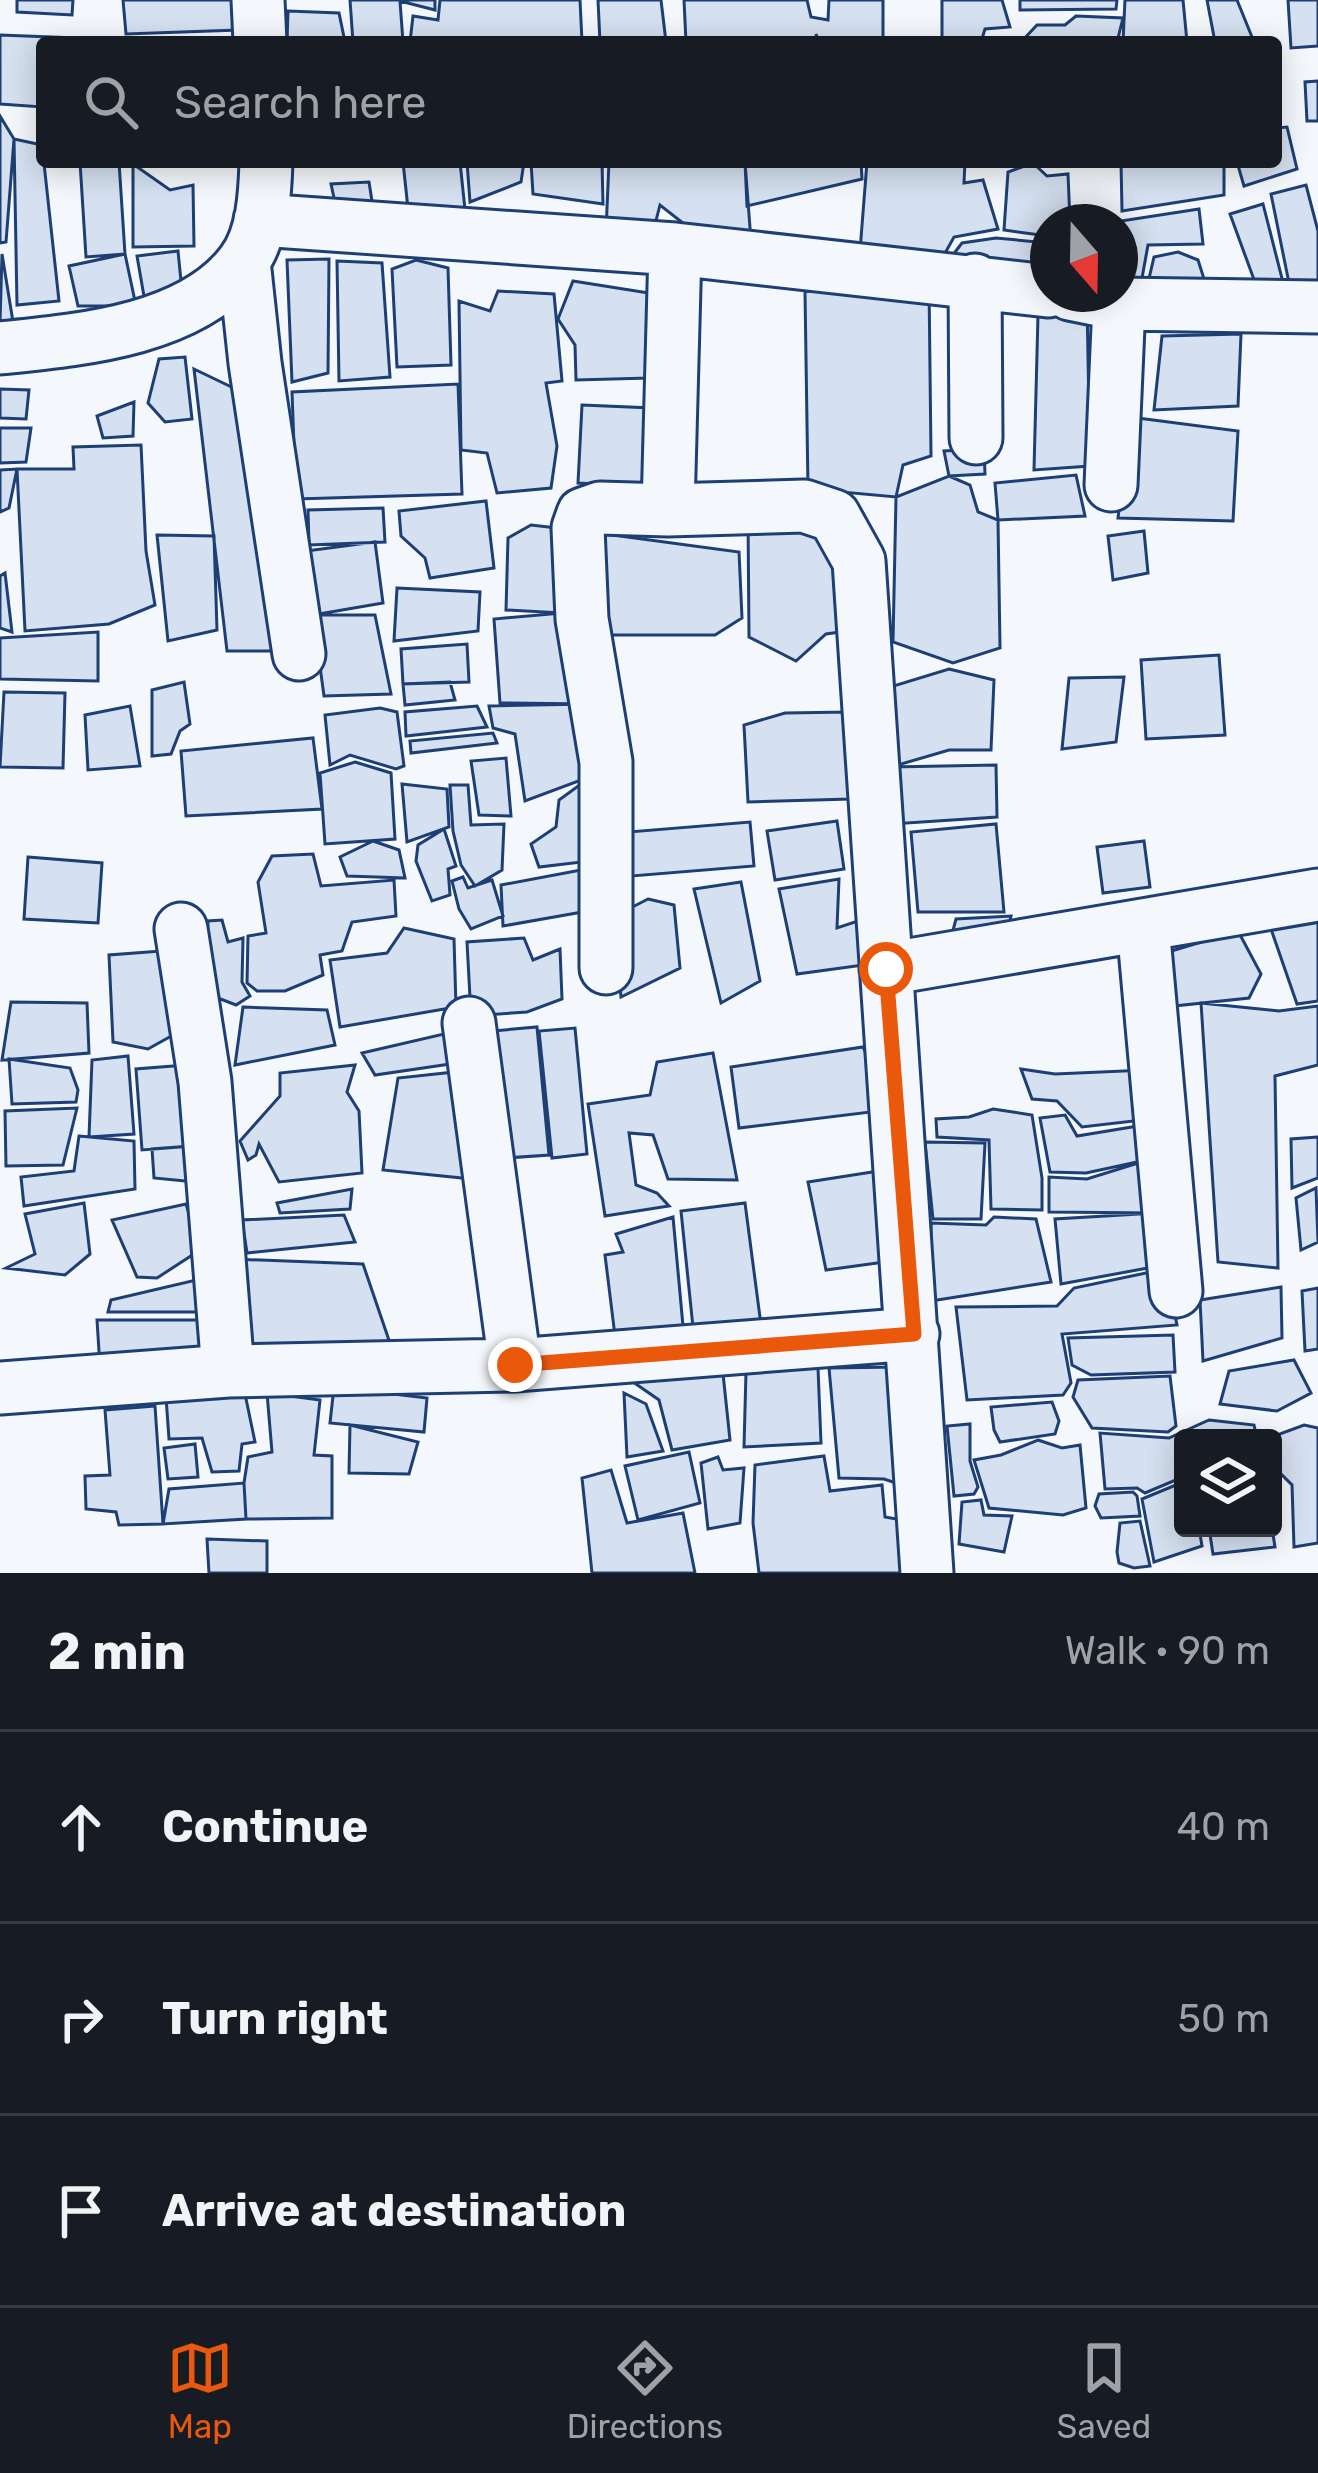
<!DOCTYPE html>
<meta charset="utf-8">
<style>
:root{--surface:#171b24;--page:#20242c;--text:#f1f3f6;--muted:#9ea1a6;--line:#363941;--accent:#ea580c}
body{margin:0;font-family:Rubik,sans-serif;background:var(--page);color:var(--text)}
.controls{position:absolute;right:36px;bottom:36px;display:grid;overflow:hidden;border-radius:12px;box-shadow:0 6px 30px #0003}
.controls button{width:108px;height:108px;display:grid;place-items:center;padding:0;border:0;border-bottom:3px solid var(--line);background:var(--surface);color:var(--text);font:60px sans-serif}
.compass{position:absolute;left:1030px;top:204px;width:108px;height:108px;border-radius:50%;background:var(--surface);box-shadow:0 6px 30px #0003;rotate:160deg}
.stop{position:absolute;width:36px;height:36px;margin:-27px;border:9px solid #ea580c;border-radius:50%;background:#fff}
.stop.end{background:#ea580c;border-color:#fff;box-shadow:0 3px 12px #0008}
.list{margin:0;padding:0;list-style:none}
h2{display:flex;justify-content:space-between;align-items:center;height:156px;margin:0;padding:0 48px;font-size:51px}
h2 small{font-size:39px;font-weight:400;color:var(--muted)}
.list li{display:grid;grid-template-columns:78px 1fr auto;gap:36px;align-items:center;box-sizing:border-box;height:192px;padding:0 48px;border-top:3px solid var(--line)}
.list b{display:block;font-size:45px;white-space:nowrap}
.list em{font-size:39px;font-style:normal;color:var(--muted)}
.icon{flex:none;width:66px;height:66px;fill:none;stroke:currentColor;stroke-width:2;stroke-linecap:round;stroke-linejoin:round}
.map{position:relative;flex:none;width:1318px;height:1573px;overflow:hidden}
.search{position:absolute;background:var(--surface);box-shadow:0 6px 30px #0003;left:36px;right:36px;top:36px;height:132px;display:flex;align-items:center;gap:30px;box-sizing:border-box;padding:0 42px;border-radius:12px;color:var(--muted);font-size:45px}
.sheet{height:732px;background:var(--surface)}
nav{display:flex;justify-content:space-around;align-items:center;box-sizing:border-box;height:168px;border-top:3px solid var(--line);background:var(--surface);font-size:33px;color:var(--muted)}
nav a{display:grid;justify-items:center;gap:6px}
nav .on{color:var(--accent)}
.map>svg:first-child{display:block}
.building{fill:#d5e0f0;stroke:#1d3f73;stroke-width:3}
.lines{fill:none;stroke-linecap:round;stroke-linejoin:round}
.minor-casing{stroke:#1d3f73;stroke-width:57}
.minor{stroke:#f4f7fb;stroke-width:51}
.route{stroke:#ea580c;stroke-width:15}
</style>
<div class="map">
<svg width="1318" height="1573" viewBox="0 0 1318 1573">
<rect width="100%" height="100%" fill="#f4f7fb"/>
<path class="building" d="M 17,0 L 73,0 L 72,15 L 17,12 Z
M 123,0 L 236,0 L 238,30 L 126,34 Z
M 350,0 L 435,0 L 435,10 L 400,1 L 403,42 L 353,42 Z
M 440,0 L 580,0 L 582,42 L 410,42 L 413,16 L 438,20 Z
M 598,0 L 661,0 L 666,42 L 600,42 Z
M 684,0 L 807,0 L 811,17 L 828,20 L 829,0 L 883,0 L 883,42 L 819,42 L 816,34 L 817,42 L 686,42 Z
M 942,0 L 1002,0 L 1010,27 L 985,29 L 981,42 L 942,42 Z
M 1020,0 L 1117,0 L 1116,9 L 1020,10 Z
M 1125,0 L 1183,0 L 1187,42 L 1123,42 Z
M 1207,0 L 1237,0 L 1254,42 L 1215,42 Z
M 1288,0 L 1318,0 L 1318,46 L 1291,48 Z
M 288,11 L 339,13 L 345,42 L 287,42 Z
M 1076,16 L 1123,18 L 1117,42 L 1021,42 L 1037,25 L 1065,25 Z
M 0,35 L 128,40 L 128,42 L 42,42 L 42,107 L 0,104 Z
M 1318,81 L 1318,121 L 1307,121 L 1305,82 Z
M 0,116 L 14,139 L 6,242 L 0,243 Z
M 1287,127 L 1297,169 L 1244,186 L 1237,162 L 1276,162 L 1276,128 Z
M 14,139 L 42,145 L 59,301 L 17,305 Z
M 80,162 L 119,162 L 125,254 L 86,257 Z
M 403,162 L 460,162 L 466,219 L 409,218 Z
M 467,162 L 524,162 L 521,182 L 470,202 Z
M 531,162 L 602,162 L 603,204 L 533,194 Z
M 609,162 L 745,162 L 751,241 L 702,238 L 660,205 L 652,236 L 606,231 Z
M 745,162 L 861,162 L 862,179 L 747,206 Z
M 867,162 L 965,162 L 964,183 L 983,180 L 998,229 L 954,237 L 939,264 L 860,251 Z
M 1121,162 L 1224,162 L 1224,195 L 1122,211 Z
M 1033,163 L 1047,176 L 1068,174 L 1070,222 L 1048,222 L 1048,232 L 1040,235 L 1004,230 L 1008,172 Z
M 133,164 L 170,190 L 193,185 L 194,246 L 133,247 Z
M 369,182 L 374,214 L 337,212 L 331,184 Z
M 1306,185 L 1318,231 L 1318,291 L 1290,288 L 1271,194 Z
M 1263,204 L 1288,302 L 1260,296 L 1230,214 Z
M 1199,209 L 1203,244 L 1148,245 L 1142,278 L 1120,276 L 1121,221 Z
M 996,238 L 1048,243 L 1045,263 L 1009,266 L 949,260 L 962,243 Z
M 178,251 L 182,291 L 145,302 L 137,256 Z
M 1178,252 L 1198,260 L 1205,282 L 1148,283 L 1154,257 Z
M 2,254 L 13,322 L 0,323 Z
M 125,254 L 136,306 L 78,306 L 69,266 Z
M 329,259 L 328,373 L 292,382 L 287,260 Z
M 416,260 L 448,268 L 451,365 L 397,367 L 392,269 Z
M 337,261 L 382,263 L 390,377 L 339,381 Z
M 860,279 L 929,284 L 931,456 L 903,465 L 896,497 L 808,489 L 805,292 Z
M 573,281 L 655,294 L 649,378 L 576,380 L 575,345 L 558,319 Z
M 498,291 L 554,294 L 562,381 L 546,383 L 557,446 L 551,488 L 497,493 L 487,453 L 461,450 L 459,301 L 490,311 Z
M 1087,302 L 1090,466 L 1034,470 L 1038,315 Z
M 1241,334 L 1238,406 L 1154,410 L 1162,336 Z
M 185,357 L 192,419 L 165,422 L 148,403 L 159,359 Z
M 194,369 L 248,395 L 282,651 L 227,651 Z
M 458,384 L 462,494 L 296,499 L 292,392 Z
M 0,389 L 29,390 L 26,419 L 0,418 Z
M 134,402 L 133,436 L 103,438 L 97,416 Z
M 582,405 L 652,408 L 649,487 L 578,483 Z
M 1130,417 L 1238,431 L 1233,521 L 1118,518 Z
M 0,428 L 31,428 L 26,462 L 0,463 Z
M 141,445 L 146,551 L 155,605 L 109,624 L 25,631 L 17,469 L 74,469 L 73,447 Z
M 984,449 L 985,474 L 949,476 L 944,451 Z
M 17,469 L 9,508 L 0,512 L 0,470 Z
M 1076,475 L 1085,516 L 998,520 L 995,483 Z
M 949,476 L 970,485 L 978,512 L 998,520 L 1000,648 L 953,663 L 893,642 L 896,497 Z
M 486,501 L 494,568 L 430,578 L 425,558 L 401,536 L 399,511 Z
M 383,508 L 385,542 L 309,545 L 308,510 Z
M 748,517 L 829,529 L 835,590 L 853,590 L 855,630 L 826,634 L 796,661 L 749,637 Z
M 531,525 L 566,529 L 562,613 L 506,610 L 508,538 Z
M 1144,531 L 1148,573 L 1113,580 L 1108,536 Z
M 605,534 L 739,552 L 742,618 L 715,635 L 604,635 Z
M 157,535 L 214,536 L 217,630 L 168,641 Z
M 375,542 L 383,603 L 313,615 L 306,551 Z
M 5,573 L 12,632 L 0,628 L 0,576 Z
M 397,588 L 480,592 L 478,631 L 394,641 Z
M 562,613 L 590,704 L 500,703 L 494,619 Z
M 313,615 L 375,615 L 391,694 L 324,696 Z
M 98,632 L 98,681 L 0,679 L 0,638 Z
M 467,644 L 469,682 L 403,684 L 401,649 Z
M 1219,655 L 1225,735 L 1146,739 L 1141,660 Z
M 949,669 L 994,680 L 991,750 L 949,750 L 891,767 L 890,687 Z
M 1124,677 L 1116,742 L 1062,749 L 1069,678 Z
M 184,682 L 190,724 L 180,731 L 171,754 L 152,756 L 152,690 Z
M 450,682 L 455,700 L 405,705 L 403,684 Z
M 4,692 L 65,693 L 63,768 L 0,767 Z
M 590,704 L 592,776 L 525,801 L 515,734 L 493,728 L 489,706 Z
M 130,706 L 140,766 L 88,770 L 85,715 Z
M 477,706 L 487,727 L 406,736 L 405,712 Z
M 380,708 L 397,712 L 404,766 L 396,769 L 350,755 L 330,765 L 325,715 Z
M 849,712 L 850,799 L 748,802 L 744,725 L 785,713 Z
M 493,733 L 497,743 L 411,753 L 410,741 Z
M 313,738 L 322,809 L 186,816 L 181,751 Z
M 506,758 L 511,816 L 479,815 L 471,761 Z
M 355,762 L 391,773 L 395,839 L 325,844 L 320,773 Z
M 996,765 L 997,817 L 892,824 L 891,767 Z
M 592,776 L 582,862 L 539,867 L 531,844 L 556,827 L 559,800 Z
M 402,784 L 447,789 L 449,827 L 407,842 Z
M 450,785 L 468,785 L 471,825 L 504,824 L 502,870 L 475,886 L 461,865 L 453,831 Z
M 837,821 L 844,869 L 775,880 L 767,831 Z
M 750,822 L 754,866 L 632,876 L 628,832 Z
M 996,824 L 1004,912 L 918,912 L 911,832 Z
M 444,829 L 456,866 L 448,869 L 450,895 L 432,901 L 416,861 L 418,845 Z
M 373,841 L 399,850 L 405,878 L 347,876 L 340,857 Z
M 1144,841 L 1150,887 L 1103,893 L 1097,847 Z
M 313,854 L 321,886 L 394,880 L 396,916 L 352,922 L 342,951 L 320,955 L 323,975 L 285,991 L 257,991 L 247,983 L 248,936 L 266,933 L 258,882 L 272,856 Z
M 28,857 L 102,863 L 98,923 L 24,919 Z
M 581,870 L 588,911 L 503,926 L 501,885 Z
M 463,877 L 468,888 L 492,880 L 503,916 L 471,929 L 459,909 L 452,881 Z
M 839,879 L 837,928 L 870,917 L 871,964 L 797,974 L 779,889 Z
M 741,882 L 760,981 L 721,1003 L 694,889 Z
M 648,899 L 674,905 L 680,968 L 621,997 L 613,917 Z
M 1318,911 L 1318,1001 L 1297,1004 L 1271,929 Z
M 1011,916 L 1006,942 L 951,938 L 956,919 Z
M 222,920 L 228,942 L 243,938 L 242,982 L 250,996 L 236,1005 L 205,993 L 208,921 Z
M 404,928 L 454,939 L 456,1007 L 340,1027 L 330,960 L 387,953 Z
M 1238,931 L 1261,974 L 1249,998 L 1174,1006 L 1168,952 Z
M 524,938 L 533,960 L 560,949 L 562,999 L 527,1012 L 471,1016 L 467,942 Z
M 174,950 L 191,1025 L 148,1049 L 113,1042 L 109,955 Z
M 11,1002 L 87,1003 L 89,1053 L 2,1060 Z
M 1201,1003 L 1279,1011 L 1318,1006 L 1318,1065 L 1275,1076 L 1278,1268 L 1218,1262 Z
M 243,1007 L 327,1010 L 335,1045 L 235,1065 Z
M 537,1027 L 549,1155 L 492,1159 L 481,1032 Z
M 575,1028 L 587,1154 L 552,1158 L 539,1031 Z
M 461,1030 L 464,1062 L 375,1075 L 362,1053 Z
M 863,1047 L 880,1083 L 871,1112 L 739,1128 L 731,1067 Z
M 713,1053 L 737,1180 L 668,1179 L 653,1135 L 629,1133 L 636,1185 L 657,1193 L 669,1206 L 605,1216 L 588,1104 L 650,1095 L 657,1062 Z
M 128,1056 L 134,1134 L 89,1137 L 92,1060 Z
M 9,1059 L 70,1068 L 78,1090 L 76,1102 L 12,1104 Z
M 198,1064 L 204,1145 L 142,1150 L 136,1069 Z
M 355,1065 L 347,1092 L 359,1111 L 362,1173 L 279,1182 L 259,1144 L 256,1155 L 248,1160 L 240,1141 L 280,1096 L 280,1073 Z
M 1021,1069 L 1055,1074 L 1146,1070 L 1151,1119 L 1082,1127 L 1057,1101 L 1032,1099 Z
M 464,1071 L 472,1179 L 383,1170 L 398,1078 Z
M 77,1108 L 63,1165 L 6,1166 L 5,1111 Z
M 993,1109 L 1032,1115 L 1042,1178 L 1042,1210 L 991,1209 L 989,1140 L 937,1137 L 936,1119 L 969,1117 Z
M 1065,1115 L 1077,1136 L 1144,1125 L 1151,1159 L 1086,1173 L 1050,1172 L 1040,1118 Z
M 79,1136 L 134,1141 L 135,1189 L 24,1206 L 21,1177 L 74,1171 Z
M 1318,1137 L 1318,1178 L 1292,1188 L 1291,1139 Z
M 925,1142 L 985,1143 L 981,1219 L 933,1219 Z
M 204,1145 L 207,1173 L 185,1181 L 154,1178 L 152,1149 Z
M 1151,1159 L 1156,1213 L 1049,1212 L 1049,1177 L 1087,1179 Z
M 885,1170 L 892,1261 L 826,1270 L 808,1182 Z
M 1316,1188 L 1318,1242 L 1301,1250 L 1296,1198 Z
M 352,1189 L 350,1209 L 280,1213 L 277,1203 Z
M 84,1203 L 90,1254 L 65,1275 L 6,1268 L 35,1254 L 25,1214 Z
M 745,1203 L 761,1325 L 694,1337 L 681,1211 Z
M 186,1204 L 200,1250 L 157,1278 L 137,1277 L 112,1220 Z
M 1156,1213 L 1164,1265 L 1061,1284 L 1055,1219 Z
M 344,1215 L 355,1242 L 247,1253 L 242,1220 Z
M 673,1217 L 683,1326 L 615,1336 L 605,1255 L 623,1252 L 616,1234 Z
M 994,1217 L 1036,1219 L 1051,1282 L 931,1301 L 931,1223 L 986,1225 Z
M 232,1259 L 363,1264 L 393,1352 L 234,1363 Z
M 1165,1269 L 1177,1325 L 1062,1334 L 1071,1383 L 1063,1395 L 967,1400 L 956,1307 L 1057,1306 L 1074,1288 Z
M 213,1276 L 218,1312 L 108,1312 L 111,1300 Z
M 1281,1287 L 1282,1338 L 1203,1361 L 1200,1300 Z
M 1318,1288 L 1318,1349 L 1305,1351 L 1302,1291 Z
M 97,1320 L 212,1320 L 216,1361 L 100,1367 Z
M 1173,1335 L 1175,1372 L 1091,1375 L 1072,1365 L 1068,1338 Z
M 1294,1360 L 1311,1393 L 1277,1411 L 1220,1404 L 1229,1371 Z
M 722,1364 L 730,1440 L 672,1450 L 659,1400 L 623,1375 Z
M 899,1367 L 911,1488 L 884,1479 L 839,1478 L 829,1368 Z
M 818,1368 L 821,1443 L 744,1447 L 746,1372 Z
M 1170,1376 L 1176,1426 L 1168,1432 L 1092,1428 L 1073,1397 L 1078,1380 Z
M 334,1387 L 427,1398 L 424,1432 L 330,1423 Z
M 267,1393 L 320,1400 L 314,1455 L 332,1456 L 332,1518 L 246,1519 L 244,1483 L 248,1457 L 272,1452 Z
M 624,1393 L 646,1404 L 663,1451 L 627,1457 Z
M 245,1394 L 255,1442 L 242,1444 L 239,1471 L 212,1472 L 202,1438 L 169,1439 L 166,1397 Z
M 1052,1402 L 1059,1421 L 1055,1434 L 1000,1442 L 994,1430 L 991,1407 Z
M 155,1406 L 163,1524 L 119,1525 L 116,1512 L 86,1509 L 85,1476 L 110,1475 L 105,1410 Z
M 1209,1420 L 1254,1425 L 1257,1438 L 1183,1438 L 1183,1477 L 1145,1493 L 1137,1488 L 1105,1489 L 1100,1433 L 1169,1438 Z
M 970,1424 L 970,1461 L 978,1487 L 974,1494 L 954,1496 L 947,1426 Z
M 350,1425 L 418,1442 L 409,1474 L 349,1473 Z
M 1304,1425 L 1318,1428 L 1318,1543 L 1294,1547 L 1292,1485 L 1273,1466 L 1273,1438 L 1269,1438 Z
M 1038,1440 L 1062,1448 L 1080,1445 L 1086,1508 L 1063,1515 L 989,1508 L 974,1460 L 1001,1455 Z
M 195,1444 L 198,1477 L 168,1479 L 164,1448 Z
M 689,1452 L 700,1503 L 638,1520 L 625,1466 Z
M 824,1456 L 830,1491 L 882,1485 L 885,1517 L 902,1520 L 915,1573 L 759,1573 L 753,1523 L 755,1465 Z
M 718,1457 L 723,1470 L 744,1468 L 740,1523 L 708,1529 L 701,1463 Z
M 611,1470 L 627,1523 L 683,1513 L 695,1573 L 592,1573 L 582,1478 Z
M 1183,1482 L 1183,1528 L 1199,1528 L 1202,1546 L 1154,1562 L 1142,1499 Z
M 244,1483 L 246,1519 L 163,1524 L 169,1489 Z
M 1133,1492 L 1137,1496 L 1140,1516 L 1101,1518 L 1095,1506 L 1099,1494 Z
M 981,1500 L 984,1515 L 1012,1516 L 1004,1552 L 959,1544 L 962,1502 Z
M 1140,1521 L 1150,1566 L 1134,1568 L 1119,1563 L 1117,1552 L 1120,1523 Z
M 1209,1528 L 1272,1528 L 1275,1547 L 1213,1554 Z
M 207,1539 L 267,1541 L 267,1573 L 209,1573 Z"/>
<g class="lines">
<g class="minor-casing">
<path id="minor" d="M 258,0 L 260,42
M 260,220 L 675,249 L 1048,291
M 675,249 L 668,510 L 804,506 L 834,516 L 859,561 L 927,1573
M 244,261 L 255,363 L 299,654
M 975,280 L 976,438
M 1070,294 L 1119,304 L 1318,307
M 0,348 C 78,340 192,331 243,262 C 263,235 265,194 266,162
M 1111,485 L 1119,304
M 1143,926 L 1176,1291
M 181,929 L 205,1082 L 228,1371
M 606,968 L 606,762 L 582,619 L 578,528 L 583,514 L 600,508 L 668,510
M 886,969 L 1318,895
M 469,1023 L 515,1365
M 0,1388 L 228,1371 L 515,1365 L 913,1334"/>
</g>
<use href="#minor" class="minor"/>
</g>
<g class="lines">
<path class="route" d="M 515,1365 L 914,1334 L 886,969"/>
</g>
</svg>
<div class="controls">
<button><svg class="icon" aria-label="layers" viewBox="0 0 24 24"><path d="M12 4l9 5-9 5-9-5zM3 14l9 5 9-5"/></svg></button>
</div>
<svg class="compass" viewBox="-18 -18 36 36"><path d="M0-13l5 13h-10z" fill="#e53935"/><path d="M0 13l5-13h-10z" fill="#9ea1a6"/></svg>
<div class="stop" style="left:886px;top:969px"></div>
<div class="stop end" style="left:515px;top:1365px"></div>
<div class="search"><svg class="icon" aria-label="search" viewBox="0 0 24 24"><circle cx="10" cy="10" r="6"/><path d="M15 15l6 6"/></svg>Search here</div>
</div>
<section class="sheet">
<h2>2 min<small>Walk · 90 m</small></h2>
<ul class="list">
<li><svg class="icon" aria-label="ahead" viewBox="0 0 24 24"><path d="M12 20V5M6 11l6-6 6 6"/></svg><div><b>Continue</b></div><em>40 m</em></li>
<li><svg class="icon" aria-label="right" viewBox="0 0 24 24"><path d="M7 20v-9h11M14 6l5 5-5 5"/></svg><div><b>Turn right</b></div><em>50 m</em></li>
<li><svg class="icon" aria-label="arrive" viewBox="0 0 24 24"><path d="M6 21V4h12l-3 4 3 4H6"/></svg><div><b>Arrive at destination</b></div></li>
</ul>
</section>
<nav>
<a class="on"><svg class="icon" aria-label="map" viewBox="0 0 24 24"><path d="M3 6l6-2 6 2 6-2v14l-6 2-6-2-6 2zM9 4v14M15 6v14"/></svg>Map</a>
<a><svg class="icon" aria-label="directions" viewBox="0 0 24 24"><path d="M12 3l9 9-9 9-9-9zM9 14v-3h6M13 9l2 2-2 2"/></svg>Directions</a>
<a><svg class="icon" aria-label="saved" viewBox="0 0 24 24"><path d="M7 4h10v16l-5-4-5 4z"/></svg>Saved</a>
</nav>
